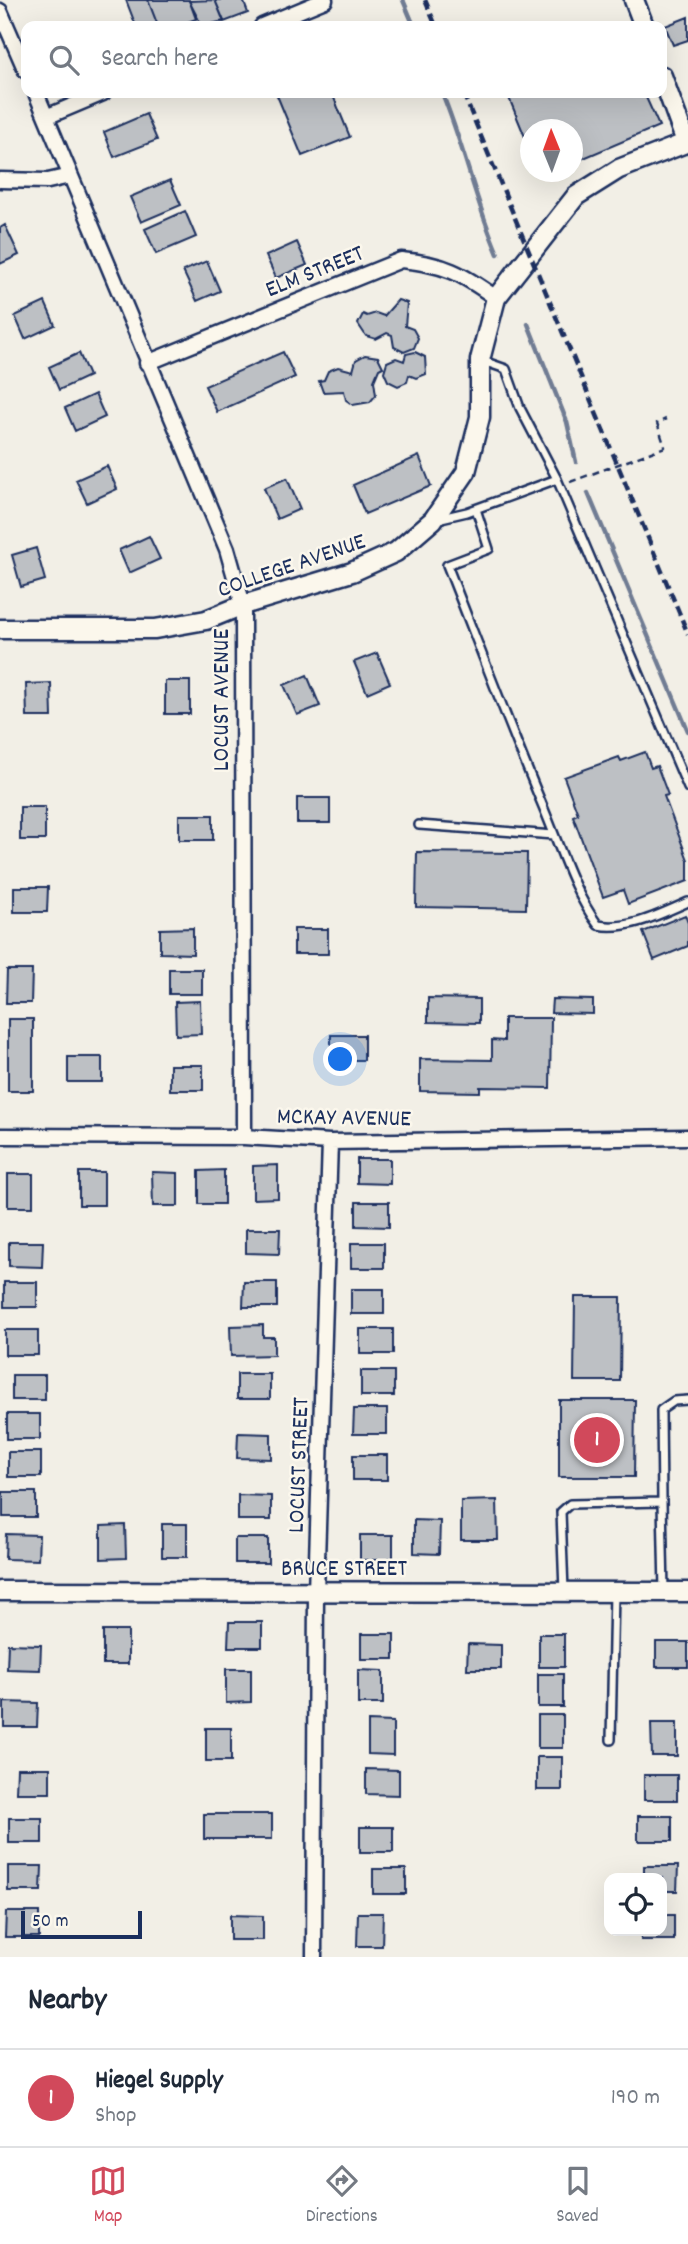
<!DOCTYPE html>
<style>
:root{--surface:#fff;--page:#f6f6f7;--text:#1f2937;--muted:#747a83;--line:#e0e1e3;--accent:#d1495b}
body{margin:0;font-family:Dekko,sans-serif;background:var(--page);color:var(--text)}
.controls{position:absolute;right:21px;bottom:21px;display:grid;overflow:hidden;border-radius:14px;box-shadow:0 7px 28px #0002}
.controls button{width:63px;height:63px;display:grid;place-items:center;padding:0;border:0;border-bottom:2px solid var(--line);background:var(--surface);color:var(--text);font:35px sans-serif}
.compass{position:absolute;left:520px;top:119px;width:63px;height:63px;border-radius:50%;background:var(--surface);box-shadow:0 7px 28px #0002;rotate:359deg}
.scale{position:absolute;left:21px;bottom:18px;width:121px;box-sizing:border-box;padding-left:7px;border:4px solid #1b2f5e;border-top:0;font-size:19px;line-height:24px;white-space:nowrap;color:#1b2f5e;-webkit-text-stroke:5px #fbf7ec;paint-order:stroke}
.you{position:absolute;left:341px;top:1060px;width:24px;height:24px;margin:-18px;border:5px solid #fff;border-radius:50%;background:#1a73e8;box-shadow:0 0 0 10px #1a73e833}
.badge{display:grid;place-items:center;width:46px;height:46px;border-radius:50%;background:var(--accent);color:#fff;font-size:23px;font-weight:700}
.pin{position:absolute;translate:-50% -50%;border:4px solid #fff;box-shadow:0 2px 7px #0006}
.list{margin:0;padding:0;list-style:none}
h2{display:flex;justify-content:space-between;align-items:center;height:91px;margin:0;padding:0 28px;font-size:30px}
h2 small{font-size:23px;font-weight:400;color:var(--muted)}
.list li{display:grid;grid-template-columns:46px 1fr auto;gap:21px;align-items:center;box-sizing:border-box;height:98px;padding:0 28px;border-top:2px solid var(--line)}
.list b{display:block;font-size:26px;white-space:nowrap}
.list p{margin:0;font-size:23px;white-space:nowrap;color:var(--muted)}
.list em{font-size:23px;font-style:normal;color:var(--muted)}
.icon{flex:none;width:38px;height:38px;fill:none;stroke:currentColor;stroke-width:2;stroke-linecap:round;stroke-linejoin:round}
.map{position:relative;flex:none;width:688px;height:1957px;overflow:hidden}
.search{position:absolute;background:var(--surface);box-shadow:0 7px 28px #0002;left:21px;right:21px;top:21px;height:77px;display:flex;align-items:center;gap:18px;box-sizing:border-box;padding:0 24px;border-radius:14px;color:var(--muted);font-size:26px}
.sheet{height:189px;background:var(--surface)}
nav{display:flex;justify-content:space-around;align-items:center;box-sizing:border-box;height:98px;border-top:2px solid var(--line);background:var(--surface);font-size:19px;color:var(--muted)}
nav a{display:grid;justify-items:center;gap:4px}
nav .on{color:var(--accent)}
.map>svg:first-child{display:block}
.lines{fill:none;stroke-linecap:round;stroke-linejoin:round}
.stream{stroke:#707b93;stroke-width:4.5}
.building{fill:#bdc0c4;stroke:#1b2f5e;stroke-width:2}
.service-casing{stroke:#1b2f5e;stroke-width:12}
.minor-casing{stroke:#1b2f5e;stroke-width:19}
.tertiary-casing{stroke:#1b2f5e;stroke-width:23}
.path{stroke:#1b2f5e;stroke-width:2.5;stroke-dasharray:7 5;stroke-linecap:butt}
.service{stroke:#fbf7ec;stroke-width:7}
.minor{stroke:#fbf7ec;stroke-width:14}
.tertiary{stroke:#fbf7ec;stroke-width:18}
.rail{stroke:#1b2f5e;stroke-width:4.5;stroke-dasharray:10 5;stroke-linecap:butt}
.labels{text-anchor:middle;stroke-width:5;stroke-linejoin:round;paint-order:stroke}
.street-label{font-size:24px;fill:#1b2f5e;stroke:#fbf7ec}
</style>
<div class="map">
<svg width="688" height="1957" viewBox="0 0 688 1957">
<rect width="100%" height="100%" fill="#f2efe6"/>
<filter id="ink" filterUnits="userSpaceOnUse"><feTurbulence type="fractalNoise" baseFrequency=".0143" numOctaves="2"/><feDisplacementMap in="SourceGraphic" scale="14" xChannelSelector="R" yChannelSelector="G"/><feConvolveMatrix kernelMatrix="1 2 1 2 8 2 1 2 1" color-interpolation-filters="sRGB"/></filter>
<g filter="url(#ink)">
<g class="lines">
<path class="stream" d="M 403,0 L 414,26
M 442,93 C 464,146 475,201 498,254
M 528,324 L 567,422 L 576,462
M 588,493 L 688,731"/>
</g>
<path class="building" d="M 126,0 L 148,0 L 158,26 L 136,26 Z
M 148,0 L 189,0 L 196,19 L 177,26 L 158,26 Z
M 215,0 L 243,0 L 248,13 L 224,22 Z
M 215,0 L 224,21 L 202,26 L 189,1 Z
M 688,17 L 688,40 L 673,45 L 665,26 Z
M 276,93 L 332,93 L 350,137 L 302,156 Z
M 507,93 L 644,93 L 659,126 L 572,163 L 572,130 L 530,130 L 530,149 Z
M 146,114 L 157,140 L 114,157 L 104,132 Z
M 170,180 L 181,205 L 141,222 L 130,197 Z
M 185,211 L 196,237 L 156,254 L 145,229 Z
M 5,225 L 19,255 L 0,264 L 0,228 Z
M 297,242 L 307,265 L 276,278 L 266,256 Z
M 207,261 L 220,291 L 197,301 L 183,271 Z
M 398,300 L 407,303 L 405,326 L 413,329 L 418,338 L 414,348 L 404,352 L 394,347 L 392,335 L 387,333 L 376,339 L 366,336 L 358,324 L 363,314 L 367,316 L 376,313 L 384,316 Z
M 45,302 L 55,325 L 25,339 L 15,316 Z
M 283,352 L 295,377 L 217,412 L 205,386 Z
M 415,352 L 425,357 L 426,374 L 416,378 L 409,375 L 407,382 L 398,386 L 388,381 L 384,372 L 387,362 L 396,358 L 404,361 L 406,354 Z
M 79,353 L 89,376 L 59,390 L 49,367 Z
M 365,355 L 378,357 L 383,367 L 379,369 L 374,381 L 376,395 L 370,402 L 353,405 L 346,400 L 344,391 L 323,392 L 319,381 L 324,380 L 328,371 L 338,367 L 353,371 L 356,360 Z
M 95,394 L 105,417 L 75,431 L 65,408 Z
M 419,456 L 431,486 L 365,514 L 353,485 Z
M 107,466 L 117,489 L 87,503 L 76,480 Z
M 287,478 L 300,509 L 277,519 L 264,488 Z
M 149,536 L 160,559 L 129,573 L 119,550 Z
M 36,548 L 45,580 L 21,587 L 12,555 Z
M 377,653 L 390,683 L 367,693 L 354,662 Z
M 307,675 L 320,706 L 297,715 L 284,685 Z
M 165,681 L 190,681 L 190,714 L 165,714 Z
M 51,683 L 52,717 L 27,717 L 26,684 Z
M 645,752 L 651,768 L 657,766 L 668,795 L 664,796 L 688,860 L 688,881 L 628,904 L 623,890 L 603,897 L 573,816 L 578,814 L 564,777 L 619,757 L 621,761 Z
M 297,798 L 330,798 L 330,823 L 297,823 Z
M 20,807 L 45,807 L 45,840 L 20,840 Z
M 179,815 L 213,815 L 213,840 L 179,840 Z
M 417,852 L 527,853 L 526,909 L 416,907 Z
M 14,887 L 48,887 L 47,912 L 14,912 Z
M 685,915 L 688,923 L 688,946 L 654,960 L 643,932 Z
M 193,928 L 193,954 L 160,953 L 160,929 Z
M 294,929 L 328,929 L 328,954 L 294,954 Z
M 169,969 L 202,969 L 202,994 L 169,994 Z
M 7,970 L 32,970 L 31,1003 L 6,1003 Z
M 428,998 L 479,999 L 479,1023 L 428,1022 Z
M 552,999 L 593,1000 L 593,1014 L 551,1013 Z
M 200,1001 L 201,1034 L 176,1035 L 175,1002 Z
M 504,1018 L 551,1018 L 550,1088 L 480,1087 L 480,1092 L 420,1091 L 420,1059 L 492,1060 L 492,1040 L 504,1041 Z
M 8,1019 L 33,1019 L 33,1091 L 8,1091 Z
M 331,1035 L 364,1035 L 364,1060 L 331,1060 Z
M 68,1057 L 102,1057 L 102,1082 L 68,1082 Z
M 170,1065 L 203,1065 L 203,1090 L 170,1090 Z
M 357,1159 L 390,1159 L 390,1184 L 357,1183 Z
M 278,1165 L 278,1198 L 253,1199 L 253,1166 Z
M 224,1170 L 224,1204 L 199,1204 L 199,1171 Z
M 79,1172 L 104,1172 L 104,1205 L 79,1205 Z
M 152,1172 L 178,1173 L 178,1206 L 153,1206 Z
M 8,1174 L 33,1174 L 33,1207 L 8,1207 Z
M 356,1202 L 389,1202 L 389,1227 L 356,1226 Z
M 246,1229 L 280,1229 L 279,1254 L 246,1253 Z
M 9,1242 L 43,1242 L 42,1267 L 9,1266 Z
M 351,1243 L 384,1243 L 384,1268 L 351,1268 Z
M 4,1282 L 37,1282 L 37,1307 L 4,1307 Z
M 244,1282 L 277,1282 L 277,1307 L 243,1307 Z
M 351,1289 L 384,1289 L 384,1314 L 351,1314 Z
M 575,1297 L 621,1297 L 620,1381 L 574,1381 Z
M 263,1325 L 263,1337 L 274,1337 L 274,1355 L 231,1356 L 230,1326 Z
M 360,1329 L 393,1329 L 393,1354 L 360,1354 Z
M 5,1330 L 38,1330 L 38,1355 L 5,1355 Z
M 361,1371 L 394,1371 L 394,1396 L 361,1396 Z
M 237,1374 L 270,1374 L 270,1399 L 237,1399 Z
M 12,1375 L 45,1375 L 45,1400 L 12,1400 Z
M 559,1400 L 635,1400 L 634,1477 L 559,1477 Z
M 354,1409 L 387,1409 L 387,1434 L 353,1434 Z
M 7,1414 L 40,1414 L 40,1439 L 7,1439 Z
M 238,1433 L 271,1434 L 271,1459 L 237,1458 Z
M 8,1452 L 41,1452 L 41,1477 L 8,1477 Z
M 353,1455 L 387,1455 L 387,1480 L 353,1480 Z
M 3,1492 L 36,1492 L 36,1517 L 3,1517 Z
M 238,1495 L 271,1496 L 271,1520 L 238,1520 Z
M 497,1500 L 498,1540 L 461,1540 L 461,1501 Z
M 414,1520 L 440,1521 L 439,1554 L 414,1553 Z
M 162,1524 L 187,1524 L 187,1557 L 162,1557 Z
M 125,1525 L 126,1558 L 101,1559 L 101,1526 Z
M 6,1534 L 39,1535 L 38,1560 L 5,1559 Z
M 360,1535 L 393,1535 L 393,1560 L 360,1560 Z
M 235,1538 L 268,1538 L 268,1563 L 235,1563 Z
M 229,1622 L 262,1622 L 262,1647 L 228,1647 Z
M 103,1631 L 128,1631 L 128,1664 L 103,1664 Z
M 361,1634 L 394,1634 L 394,1659 L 361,1659 Z
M 539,1634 L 564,1634 L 564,1667 L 539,1667 Z
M 656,1642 L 688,1642 L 688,1667 L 656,1667 Z
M 8,1644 L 41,1645 L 40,1670 L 7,1669 Z
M 468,1644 L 501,1645 L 501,1669 L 467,1669 Z
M 226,1669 L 251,1669 L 251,1702 L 226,1703 Z
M 358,1670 L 383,1671 L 383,1704 L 358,1704 Z
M 538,1674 L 563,1674 L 563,1707 L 538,1707 Z
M 4,1702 L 38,1703 L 37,1727 L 4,1727 Z
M 538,1715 L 563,1715 L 563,1748 L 538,1748 Z
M 368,1721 L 393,1722 L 393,1755 L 368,1754 Z
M 651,1723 L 677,1723 L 677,1756 L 652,1756 Z
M 206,1728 L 231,1728 L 231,1761 L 206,1761 Z
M 537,1757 L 562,1757 L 562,1790 L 537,1790 Z
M 17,1768 L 50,1768 L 50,1793 L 16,1793 Z
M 366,1769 L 399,1770 L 399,1795 L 366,1794 Z
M 644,1775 L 677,1775 L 677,1800 L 644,1800 Z
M 204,1814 L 272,1814 L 272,1839 L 204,1839 Z
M 638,1816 L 672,1816 L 672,1841 L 638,1841 Z
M 9,1818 L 42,1818 L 42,1843 L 9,1843 Z
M 360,1827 L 393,1827 L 393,1852 L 360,1852 Z
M 8,1866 L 42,1866 L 41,1891 L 8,1891 Z
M 644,1866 L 678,1866 L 677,1891 L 662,1891 L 662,1878 L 644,1878 Z
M 373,1869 L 406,1869 L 406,1894 L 373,1894 Z
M 6,1912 L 39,1912 L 39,1937 L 5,1937 Z
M 358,1913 L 383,1913 L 382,1946 L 357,1946 Z
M 230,1915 L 263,1916 L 263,1940 L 230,1940 Z
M 662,1915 L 674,1915 L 674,1940 L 641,1940 L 641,1931 L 662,1931 Z"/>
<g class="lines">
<g class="service-casing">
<path id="service" d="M 483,361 L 506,369 L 520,408 L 557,479 L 688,788
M 476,509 L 489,549 L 447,565 C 479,646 510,728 544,809 C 560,847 573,891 598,925 C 627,931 661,914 688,902
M 437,519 L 467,512 L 557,479
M 419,825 L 554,835
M 662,1502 L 661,1410 L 674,1401 L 688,1400
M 564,1591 L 561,1512 L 570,1504 L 662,1502 L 664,1591
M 611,1740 L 614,1592"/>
</g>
<g class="minor-casing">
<path id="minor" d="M 0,11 L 26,71
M 262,26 L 325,0
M 36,93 L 227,549 L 243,605 L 244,1137
M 46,117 L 103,93
M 0,180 L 48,181 L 70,176
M 147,363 L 401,260 C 445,264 461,273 496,298
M 0,1136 L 244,1137 L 330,1142 L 688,1137
M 314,1957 L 316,1592 L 330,1142"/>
</g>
<g class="tertiary-casing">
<path id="tertiary" d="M 634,0 L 644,26
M 662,76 L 686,142
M 0,629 L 155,629 L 206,620 L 243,605 L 352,572 L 396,552 L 433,520 L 466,472 L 480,417 L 480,360 L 496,298 L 576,196 L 619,169 L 688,142
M 0,1591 L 688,1592"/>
</g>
<path class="path" d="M 570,482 L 665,447 L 657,423 L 666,419"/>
<use href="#service" class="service"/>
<use href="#minor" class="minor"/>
<use href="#tertiary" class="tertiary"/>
<path class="rail" d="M 425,0 L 436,26
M 463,93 L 688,634"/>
</g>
</g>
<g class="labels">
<g class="street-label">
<text transform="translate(314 270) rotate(-22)" y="8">ELM STREET</text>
<text transform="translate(291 564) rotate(-19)" y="8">COLLEGE AVENUE</text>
<text transform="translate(220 700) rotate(-90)" y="8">LOCUST AVENUE</text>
<text transform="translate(344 1116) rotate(1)" y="8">MCKAY AVENUE</text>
<text transform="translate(297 1465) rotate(-88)" y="8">LOCUST STREET</text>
<text x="344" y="1575">BRUCE STREET</text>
</g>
</g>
</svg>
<div class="controls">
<button><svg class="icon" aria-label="locate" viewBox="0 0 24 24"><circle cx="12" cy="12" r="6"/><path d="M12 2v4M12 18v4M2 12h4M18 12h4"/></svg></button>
</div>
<svg class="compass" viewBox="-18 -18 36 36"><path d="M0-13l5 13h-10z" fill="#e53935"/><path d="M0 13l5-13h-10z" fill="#747a83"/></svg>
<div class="scale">50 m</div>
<div class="you"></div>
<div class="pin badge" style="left:597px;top:1440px">1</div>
<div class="search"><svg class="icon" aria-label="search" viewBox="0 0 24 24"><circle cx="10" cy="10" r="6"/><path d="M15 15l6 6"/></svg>Search here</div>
</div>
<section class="sheet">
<h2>Nearby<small></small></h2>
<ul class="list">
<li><span class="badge">1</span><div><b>Hiegel Supply</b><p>Shop</p></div><em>190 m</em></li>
</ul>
</section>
<nav>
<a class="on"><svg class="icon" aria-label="map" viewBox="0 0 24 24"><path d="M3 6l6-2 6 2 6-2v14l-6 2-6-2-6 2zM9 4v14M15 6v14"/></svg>Map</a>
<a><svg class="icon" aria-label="directions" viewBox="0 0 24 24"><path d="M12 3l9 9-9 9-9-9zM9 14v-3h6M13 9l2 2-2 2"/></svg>Directions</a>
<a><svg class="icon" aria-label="saved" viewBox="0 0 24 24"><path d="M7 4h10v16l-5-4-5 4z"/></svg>Saved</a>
</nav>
